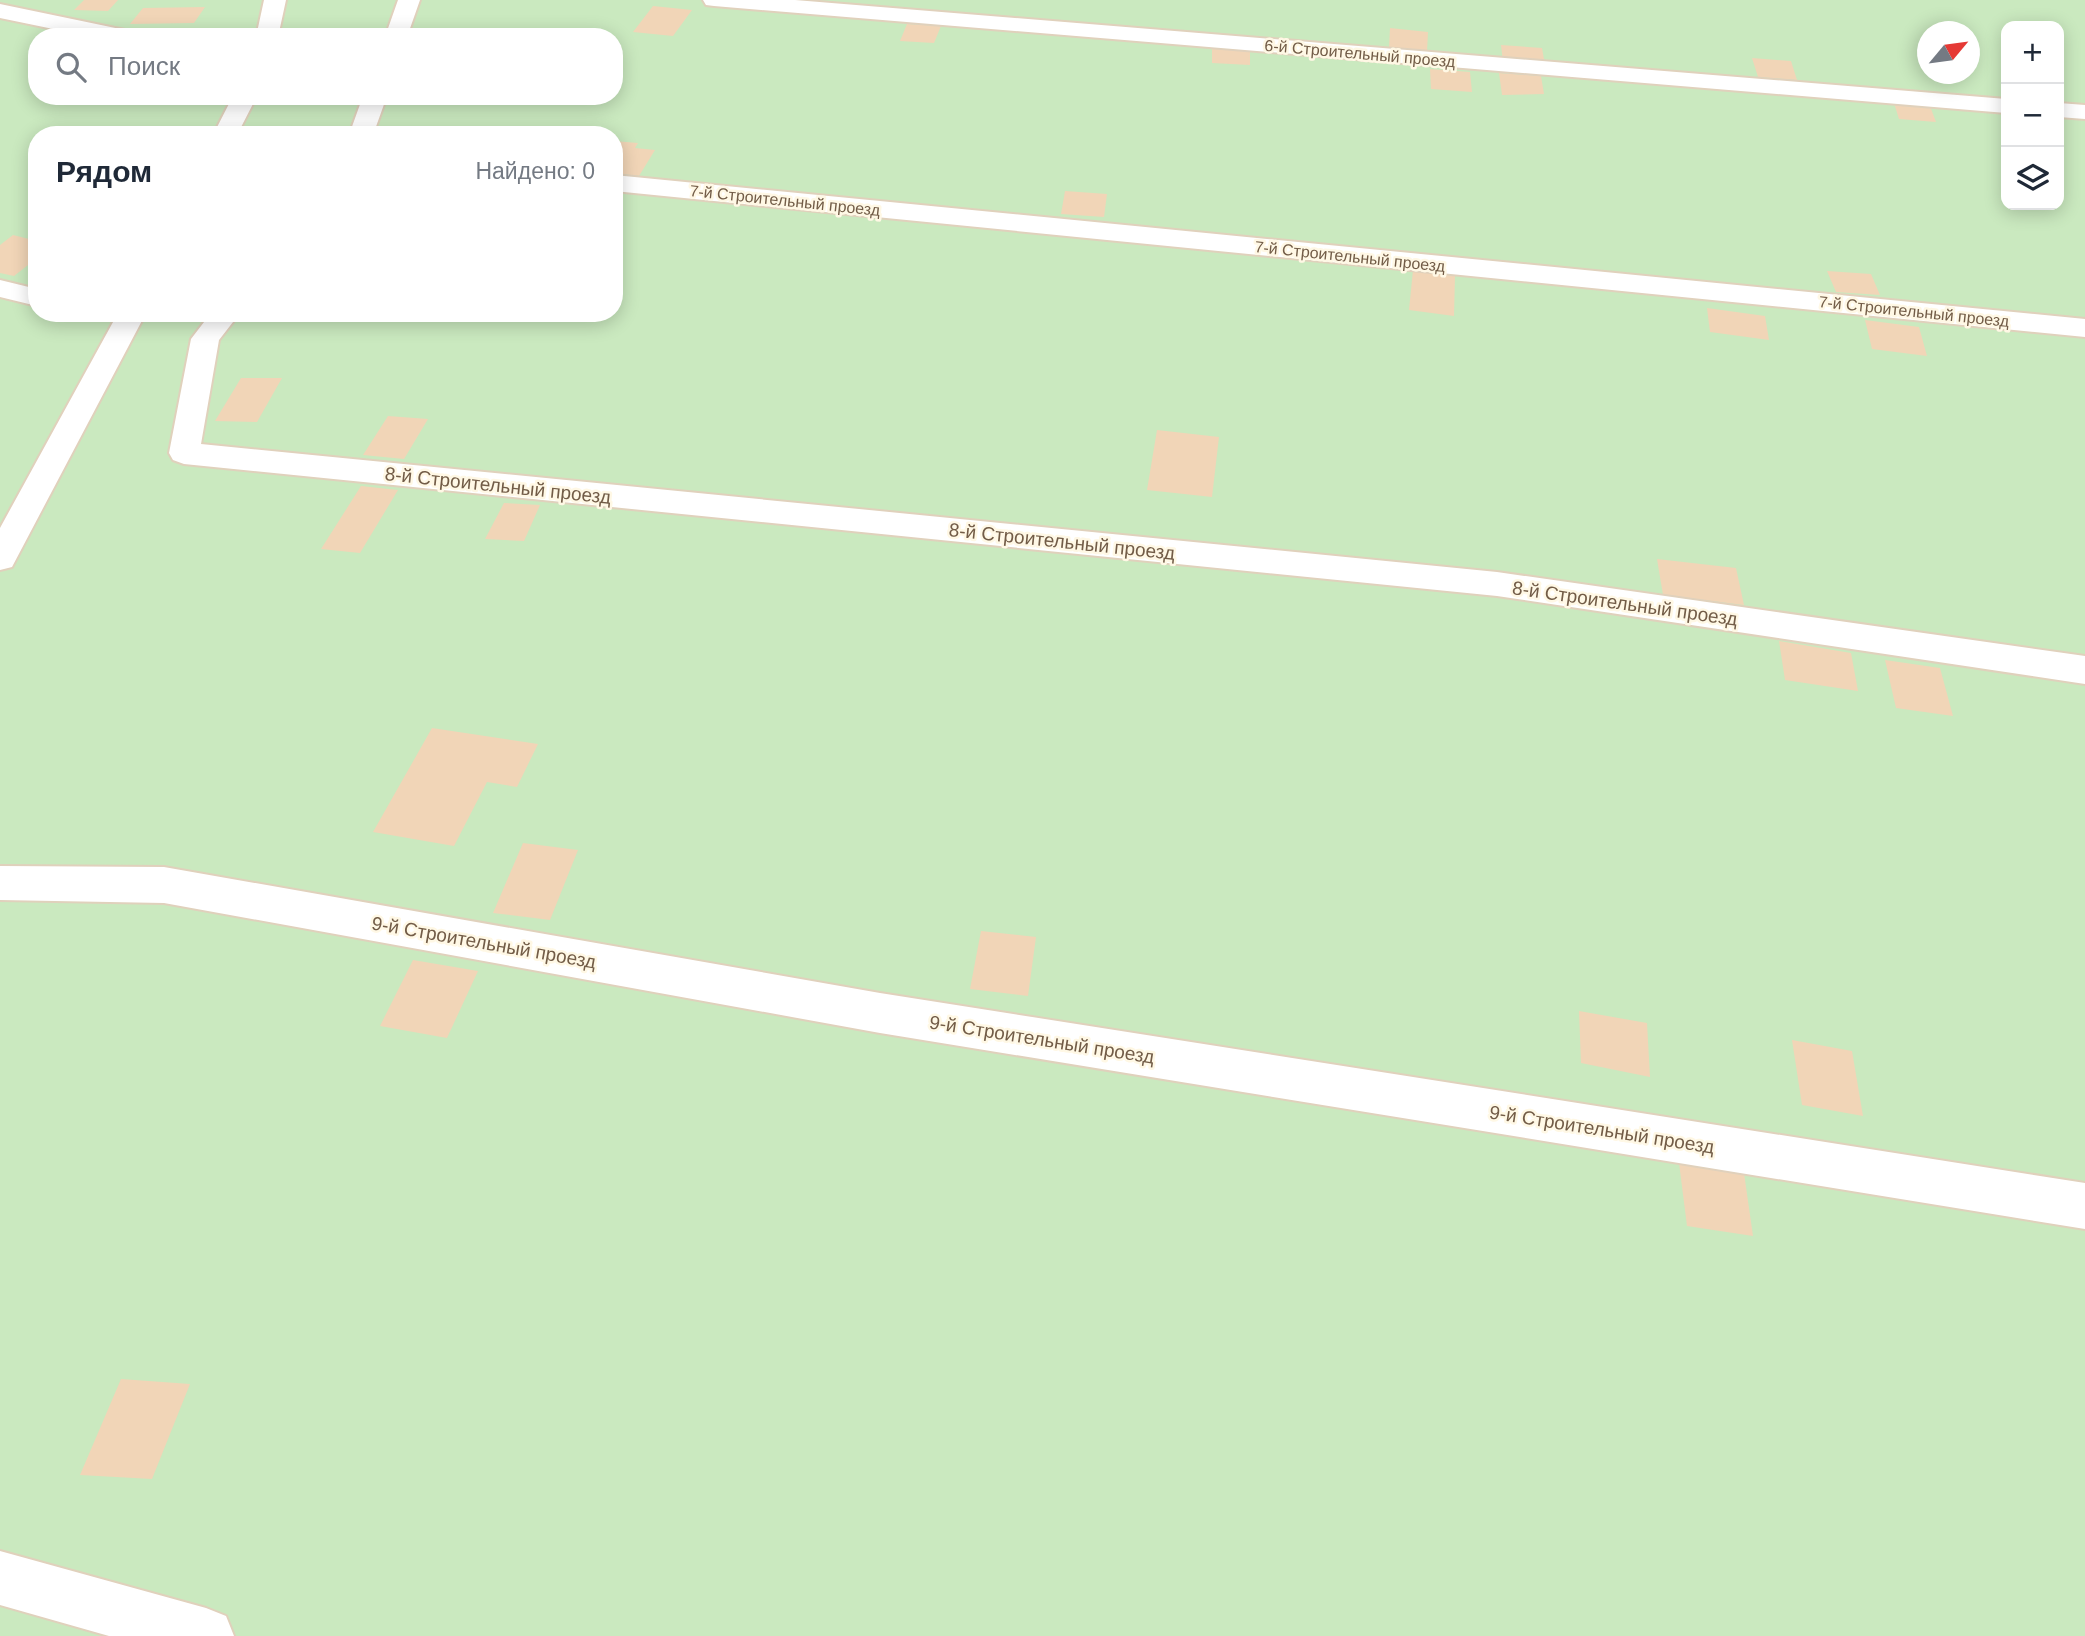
<!DOCTYPE html>
<html lang="ru">
<meta charset="utf-8">
<style>
:root{--surface:#fff;--page:#f6f6f7;--text:#1f2937;--muted:#747a83;--line:#e0e1e3}
body{margin:0;font-family:Arial,sans-serif;background:var(--page);color:var(--text)}
.controls{position:absolute;right:21px;top:21px;display:grid;overflow:hidden;border-radius:14px;box-shadow:0 4px 18px #0003}
.controls button{width:63px;height:63px;display:grid;place-items:center;padding:0;border:0;border-bottom:2px solid var(--line);background:var(--surface);color:var(--text);font:35px sans-serif}
.compass{position:absolute;left:1917px;top:21px;width:63px;height:63px;border-radius:50%;background:var(--surface);box-shadow:0 4px 18px #0003;rotate:61deg}
.list{margin:0;padding:0;list-style:none}
h2{display:flex;justify-content:space-between;align-items:center;height:91px;margin:0;padding:0 28px;font-size:30px}
h2 small{font-size:23px;font-weight:400;color:var(--muted)}
.icon{flex:none;width:38px;height:38px;fill:none;stroke:currentColor;stroke-width:2;stroke-linecap:round;stroke-linejoin:round}
.map{position:relative;flex:none;width:2085px;height:1636px;overflow:hidden}
.search{position:absolute;background:var(--surface);box-shadow:0 4px 18px #0003;left:28px;top:28px;width:595px;height:77px;display:flex;align-items:center;gap:18px;box-sizing:border-box;padding:0 24px;border-radius:28px;color:var(--muted);font-size:26px}
.panel{position:absolute;background:var(--surface);box-shadow:0 4px 18px #0003;left:28px;top:126px;width:595px;height:196px;border-radius:28px}
.map>svg:first-child{display:block}
.green{fill:#cae9bf;fill-rule:evenodd}
.building{fill:#f1d5b7}
.lines{fill:none;stroke-linecap:round;stroke-linejoin:round}
.minor-casing{stroke:#e0d1bc;stroke-width:4}
.minor{fill:#fff;fill-rule:evenodd}
.labels{text-anchor:middle;stroke-width:5;stroke-linejoin:round;paint-order:stroke}
.far-street-label{font-size:16px;fill:#725c47;stroke:#fff8e5}
.street-label{font-size:19px;fill:#725c47;stroke:#fff8e5}
</style>
<div class="map">
<svg width="2085" height="1636" viewBox="0 0 2085 1636">
<rect width="100%" height="100%" fill="#fcf4df"/>
<path class="green" d="M 0,0 L 2085,0 L 2085,1636 L 0,1636 ZM 2006,26 L 2059,26 L 2059,205 L 2006,205 ZM 1927,32 L 1969,32 L 1969,74 L 1927,74 ZM 37,37 L 614,37 L 614,96 L 37,96 ZM 37,135 L 614,135 L 614,313 L 37,313 Z"/>
<path class="building" d="M 84,0 L 118,0 L 108,11 L 74,10 Z
M 653,6 L 692,10 L 673,36 L 633,32 Z
M 205,7 L 194,23 L 130,24 L 143,8 Z
M 907,24 L 941,26 L 934,43 L 900,41 Z
M 1390,28 L 1428,32 L 1427,52 L 1389,48 Z
M 1501,45 L 1542,48 L 1545,65 L 1503,62 Z
M 1212,46 L 1250,48 L 1250,65 L 1212,63 Z
M 1752,58 L 1791,61 L 1797,80 L 1758,77 Z
M 1430,69 L 1470,72 L 1472,92 L 1431,89 Z
M 1499,73 L 1541,76 L 1544,94 L 1502,95 Z
M 1894,103 L 1930,106 L 1936,122 L 1899,119 Z
M 614,141 L 638,143 L 635,148 L 655,150 L 639,176 L 614,173 Z
M 1065,191 L 1107,194 L 1104,217 L 1061,214 Z
M 13,235 L 37,241 L 37,258 L 14,276 L 0,273 L 0,245 Z
M 1413,270 L 1455,276 L 1454,316 L 1409,310 Z
M 1827,271 L 1871,274 L 1880,295 L 1836,292 Z
M 1707,308 L 1765,316 L 1769,340 L 1710,332 Z
M 1865,320 L 1919,327 L 1927,356 L 1872,349 Z
M 241,378 L 282,378 L 257,422 L 215,421 Z
M 388,416 L 428,419 L 404,459 L 363,455 Z
M 1157,430 L 1219,437 L 1212,497 L 1147,490 Z
M 361,486 L 398,490 L 360,553 L 321,549 Z
M 504,503 L 540,505 L 524,541 L 485,539 Z
M 1657,559 L 1736,568 L 1744,605 L 1663,595 Z
M 1779,641 L 1851,653 L 1858,691 L 1785,680 Z
M 1885,660 L 1940,668 L 1953,716 L 1896,708 Z
M 432,728 L 538,744 L 517,787 L 487,782 L 454,846 L 373,832 Z
M 523,843 L 578,850 L 550,920 L 493,913 Z
M 981,931 L 1036,937 L 1028,996 L 970,989 Z
M 413,960 L 478,971 L 447,1038 L 380,1026 Z
M 1579,1011 L 1647,1023 L 1650,1077 L 1581,1063 Z
M 1792,1040 L 1852,1051 L 1863,1116 L 1802,1105 Z
M 1679,1163 L 1744,1173 L 1753,1236 L 1687,1226 Z
M 121,1379 L 190,1384 L 152,1479 L 80,1475 Z"/>
<g class="lines">
<g class="minor-casing">
<path id="minor" d="M 264,0 L 286,0 L 278,37 L 256,37 Z
M 398,0 L 420,0 L 407,37 L 385,37 Z
M 703,0 L 795,0 L 2006,99 L 2006,113 L 714,6 L 706,5 Z
M 0,4 L 125,30 L 133,32 L 136,37 L 92,37 L 0,18 Z
M 233,96 L 257,96 L 237,135 L 213,135 Z
M 363,96 L 387,96 L 373,135 L 349,135 Z
M 2059,103 L 2085,105 L 2085,119 L 2059,117 Z
M 614,175 L 2085,319 L 2085,337 L 614,191 Z
M 0,280 L 37,289 L 37,306 L 0,297 Z
M 118,313 L 146,313 L 12,567 L 0,570 L 0,528 Z
M 211,313 L 240,313 L 219,340 L 201,444 L 1497,572 L 2085,656 L 2085,684 L 1497,596 L 184,464 L 173,460 L 169,453 L 191,339 Z
M 0,866 L 164,867 L 880,993 L 2085,1183 L 2085,1229 L 880,1033 L 164,903 L 0,900 Z
M 0,1551 L 206,1608 L 226,1616 L 234,1636 L 109,1636 L 0,1605 Z"/>
</g>
<use href="#minor" class="minor"/>
</g>
<g class="labels">
<g class="far-street-label">
<text transform="translate(1360 53) rotate(5)" y="6">6-й Строительный проезд</text>
<text transform="translate(785 200) rotate(6)" y="6">7-й Строительный проезд</text>
<text transform="translate(1350 256) rotate(6)" y="6">7-й Строительный проезд</text>
<text transform="translate(1914 311) rotate(6)" y="6">7-й Строительный проезд</text>
</g>
<g class="street-label">
<text transform="translate(498 485) rotate(6)" y="7">8-й Строительный проезд</text>
<text transform="translate(1062 541) rotate(6)" y="7">8-й Строительный проезд</text>
<text transform="translate(1625 603) rotate(8)" y="7">8-й Строительный проезд</text>
<text transform="translate(484 942) rotate(10)" y="7">9-й Строительный проезд</text>
<text transform="translate(1042 1039) rotate(9)" y="7">9-й Строительный проезд</text>
<text transform="translate(1602 1129) rotate(9)" y="7">9-й Строительный проезд</text>
</g>
</g>
</svg>
<div class="controls">
<button>+</button>
<button>−</button>
<button><svg class="icon" aria-label="layers" viewBox="0 0 24 24"><path d="M12 4l9 5-9 5-9-5zM3 14l9 5 9-5"/></svg></button>
</div>
<svg class="compass" viewBox="-18 -18 36 36"><path d="M0-13l5 13h-10z" fill="#e53935"/><path d="M0 13l5-13h-10z" fill="#747a83"/></svg>
<div class="search"><svg class="icon" aria-label="search" viewBox="0 0 24 24"><circle cx="10" cy="10" r="6"/><path d="M15 15l6 6"/></svg>Поиск</div>
<section class="panel">
<h2>Рядом<small>Найдено: 0</small></h2>
<ul class="list">
</ul>
</section>
</div>
